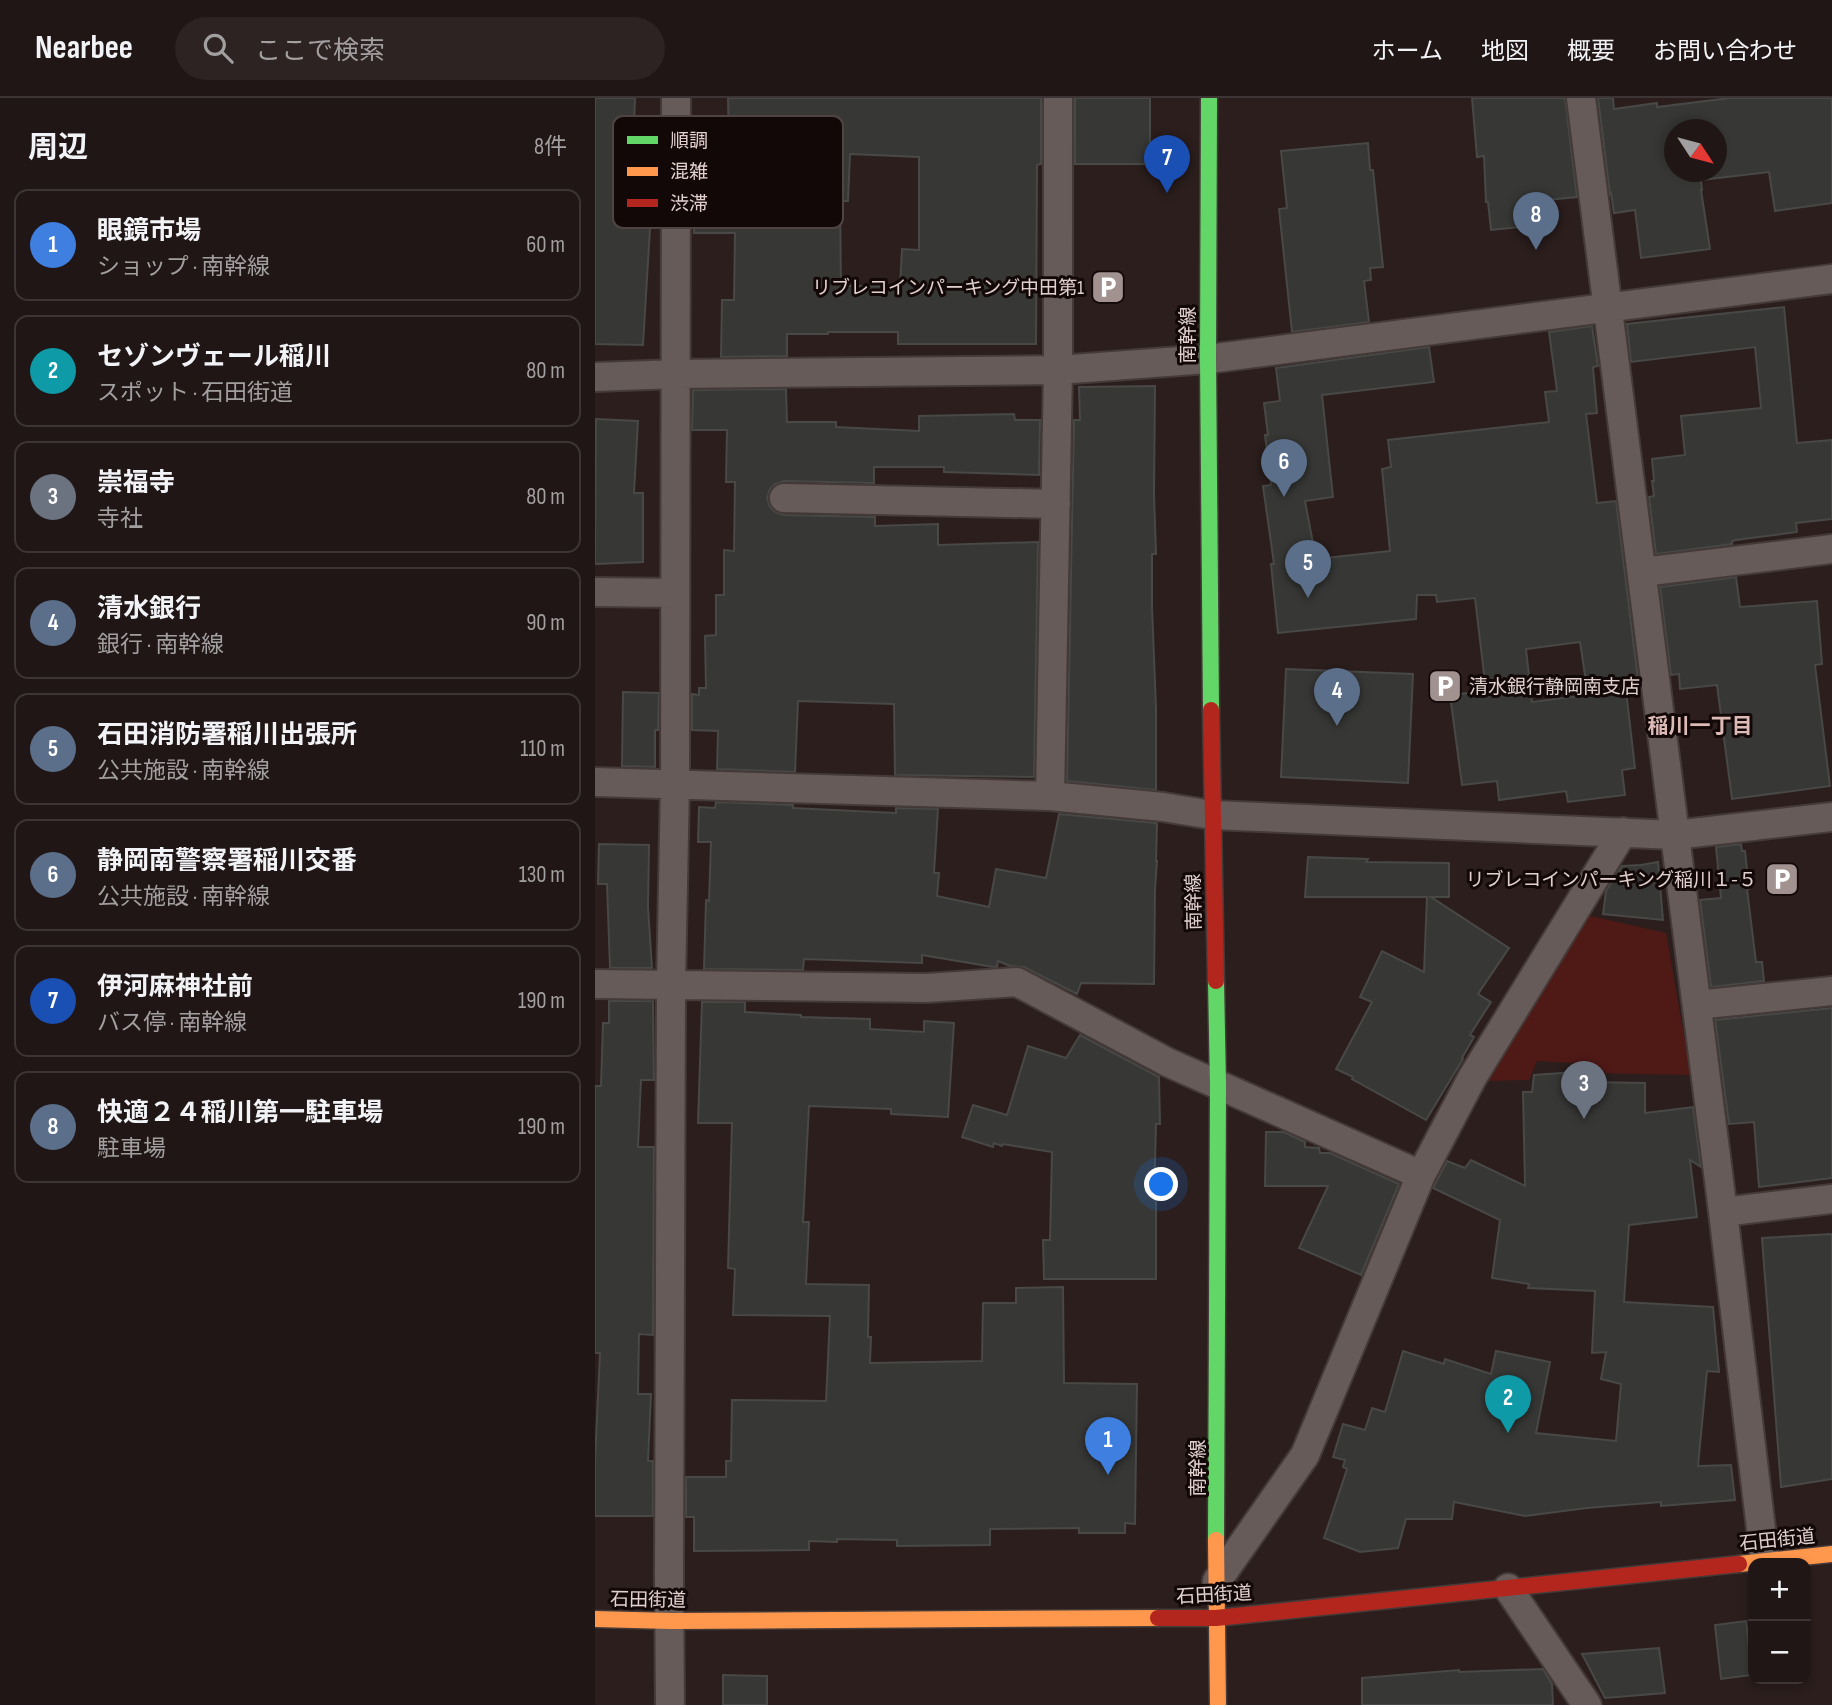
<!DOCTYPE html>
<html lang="ja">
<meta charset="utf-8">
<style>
:root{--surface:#201616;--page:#2d2323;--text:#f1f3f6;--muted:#a29fa1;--line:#3d3535;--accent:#0b8043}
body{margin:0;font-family:"Sofia Sans Condensed","Noto Sans JP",sans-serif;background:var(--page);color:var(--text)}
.controls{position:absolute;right:21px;bottom:21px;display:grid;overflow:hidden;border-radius:14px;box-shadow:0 4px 10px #0003}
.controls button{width:63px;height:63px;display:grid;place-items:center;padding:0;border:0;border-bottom:2px solid var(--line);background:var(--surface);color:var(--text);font:35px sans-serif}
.compass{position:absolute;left:1069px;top:21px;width:63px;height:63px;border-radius:50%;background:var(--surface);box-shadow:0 4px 10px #0003;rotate:126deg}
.you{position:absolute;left:567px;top:1087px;width:24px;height:24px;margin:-18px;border:5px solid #fff;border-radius:50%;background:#1a73e8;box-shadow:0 0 0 10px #1a73e833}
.badge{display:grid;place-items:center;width:46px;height:46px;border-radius:50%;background:var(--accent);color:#fff;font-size:23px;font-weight:700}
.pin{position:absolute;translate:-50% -58px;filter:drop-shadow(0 2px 4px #0008)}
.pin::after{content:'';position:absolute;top:37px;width:24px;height:21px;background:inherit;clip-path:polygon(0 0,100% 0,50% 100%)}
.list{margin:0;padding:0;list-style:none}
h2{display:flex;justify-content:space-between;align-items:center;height:91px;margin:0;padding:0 28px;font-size:30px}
h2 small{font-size:23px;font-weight:400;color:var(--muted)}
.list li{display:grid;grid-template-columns:46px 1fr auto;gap:21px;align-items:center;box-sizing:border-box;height:112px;margin:0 14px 14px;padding:0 14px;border:2px solid var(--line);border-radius:14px}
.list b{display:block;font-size:26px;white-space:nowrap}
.list p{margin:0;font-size:23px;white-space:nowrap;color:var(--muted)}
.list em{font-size:23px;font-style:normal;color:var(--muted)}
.icon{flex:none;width:38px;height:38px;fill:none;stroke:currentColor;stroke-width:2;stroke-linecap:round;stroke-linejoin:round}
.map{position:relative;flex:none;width:1237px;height:1607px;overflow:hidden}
header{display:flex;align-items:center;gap:42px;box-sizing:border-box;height:98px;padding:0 35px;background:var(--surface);border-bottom:2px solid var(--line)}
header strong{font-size:33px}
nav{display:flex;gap:38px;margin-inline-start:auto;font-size:24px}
.search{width:490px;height:63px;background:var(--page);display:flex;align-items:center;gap:18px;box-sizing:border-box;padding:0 24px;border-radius:38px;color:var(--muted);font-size:26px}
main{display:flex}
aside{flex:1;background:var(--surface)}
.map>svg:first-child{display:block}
.green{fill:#4f1916}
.building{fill:#373836;stroke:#484846;stroke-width:2;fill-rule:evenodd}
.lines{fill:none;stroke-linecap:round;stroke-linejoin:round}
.street-casing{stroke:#443a38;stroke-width:32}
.fast-casing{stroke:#443a38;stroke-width:19}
.slow-casing{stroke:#443a38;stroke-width:19}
.jam-casing{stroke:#443a38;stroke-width:19}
.street{stroke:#665b59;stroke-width:28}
.fast{stroke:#63d668;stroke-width:16}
.slow{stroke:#ff974d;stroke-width:16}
.jam{stroke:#b3261e;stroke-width:16}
.labels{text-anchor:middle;stroke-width:6;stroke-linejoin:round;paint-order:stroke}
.poi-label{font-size:19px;fill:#e1d0ce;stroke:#120807;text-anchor:end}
.street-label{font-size:19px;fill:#e1d0ce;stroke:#120807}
.neighbourhood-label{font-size:21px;font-weight:bold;fill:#dcbbb7;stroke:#120807}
.key{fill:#120807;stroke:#504443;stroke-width:2}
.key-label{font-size:19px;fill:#e1d0ce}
</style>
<header>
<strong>Nearbee</strong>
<div class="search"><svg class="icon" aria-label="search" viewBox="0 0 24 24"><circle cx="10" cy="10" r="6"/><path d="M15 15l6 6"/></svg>ここで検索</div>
<nav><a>ホーム</a><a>地図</a><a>概要</a><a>お問い合わせ</a></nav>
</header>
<main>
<aside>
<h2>周辺<small>8件</small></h2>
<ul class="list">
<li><span class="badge" style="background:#3f7fe0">1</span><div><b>眼鏡市場</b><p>ショップ · 南幹線</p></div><em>60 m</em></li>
<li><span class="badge" style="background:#0f9aa8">2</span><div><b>セゾンヴェール稲川</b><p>スポット · 石田街道</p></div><em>80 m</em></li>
<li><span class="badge" style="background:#6b7280">3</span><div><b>崇福寺</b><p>寺社</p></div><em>80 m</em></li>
<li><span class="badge" style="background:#5c6f8a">4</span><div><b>清水銀行</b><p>銀行 · 南幹線</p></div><em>90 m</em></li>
<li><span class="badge" style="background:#5c6f8a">5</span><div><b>石田消防署稲川出張所</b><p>公共施設 · 南幹線</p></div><em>110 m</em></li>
<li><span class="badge" style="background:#5c6f8a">6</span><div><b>静岡南警察署稲川交番</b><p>公共施設 · 南幹線</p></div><em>130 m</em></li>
<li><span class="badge" style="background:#1a4fb4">7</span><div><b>伊河麻神社前</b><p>バス停 · 南幹線</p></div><em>190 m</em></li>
<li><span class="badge" style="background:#5c6f8a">8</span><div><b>快適２４稲川第一駐車場</b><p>駐車場</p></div><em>190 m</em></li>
</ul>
</aside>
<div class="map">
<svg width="1237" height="1607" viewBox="0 0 1237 1607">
<rect width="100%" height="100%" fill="#2b1e1d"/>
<path class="green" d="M 991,817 L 1071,835 L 1096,977 L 1000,975 L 996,966 L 942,963 L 934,982 L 893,983 L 902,960 Z"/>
<path class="building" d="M 0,0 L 40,0 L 37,73 L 64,73 L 64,114 L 56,114 L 48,247 L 0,246 Z
M 133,0 L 446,0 L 446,66 L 442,67 L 441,246 L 303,246 L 303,234 L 233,234 L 233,236 L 192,236 L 192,258 L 126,259 L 127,202 L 139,202 L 140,135 L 99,135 L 98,74 L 98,46 L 134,46 ZM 255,56 L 324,59 L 324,152 L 307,151 L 305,188 L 246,188 L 245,103 L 253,103 Z
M 480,0 L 555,0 L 555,66 L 480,66 Z
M 877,0 L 970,0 L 982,99 L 942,103 L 945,127 L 896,132 L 893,104 L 891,104 L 889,58 L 882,59 Z
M 1003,0 L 1018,0 L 1019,11 L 1062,5 L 1062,9 L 1135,0 L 1237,0 L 1237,105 L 1180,113 L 1174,74 L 1106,82 L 1107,92 L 1106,92 L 1115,151 L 1046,160 L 1040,112 L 1019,115 L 1016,95 L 1015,96 ZM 1080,32 L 1122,32 L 1122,74 L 1080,74 Z
M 773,45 L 775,72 L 778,72 L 788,169 L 775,170 L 776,182 L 769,183 L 774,224 L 697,234 L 684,111 L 692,110 L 686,53 Z
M 1189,209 L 1202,345 L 1237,342 L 1237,421 L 1201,425 L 1202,434 L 1141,442 L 1137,443 L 1137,446 L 1061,456 L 1054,399 L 1059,398 L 1057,383 L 1059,383 L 1057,361 L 1090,357 L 1086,318 L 1166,310 L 1160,249 L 1036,264 L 1032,226 Z
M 997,228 L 1003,268 L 998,269 L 1002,315 L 991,316 L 1002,405 L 1021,403 L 1043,582 L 1030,584 L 1040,670 L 1027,672 L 1030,697 L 973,704 L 971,693 L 904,702 L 902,683 L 867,687 L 855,597 L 891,593 L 880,500 L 842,504 L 841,497 L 822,497 L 821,521 L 683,535 L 676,466 L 679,466 L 668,388 L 676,387 L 670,337 L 673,337 L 669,305 L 685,303 L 681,270 L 834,249 L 839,284 L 727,297 L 738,399 L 710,403 L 721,461 L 795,453 L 787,371 L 796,369 L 793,342 L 954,324 L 950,294 L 962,293 L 954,234 ZM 985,544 L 993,597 L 937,604 L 931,551 Z
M 560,288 L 559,396 L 561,456 L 557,456 L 557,509 L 561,610 L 561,692 L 472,683 L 479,322 L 485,322 L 484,289 Z
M 191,291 L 192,324 L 241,324 L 241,329 L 324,333 L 324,318 L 419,316 L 420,322 L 445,322 L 444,377 L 349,374 L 349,369 L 279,369 L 279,385 L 189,383 L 180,386 L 175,391 L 172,400 L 175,409 L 180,414 L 189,417 L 280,419 L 280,428 L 343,426 L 343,447 L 443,444 L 439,679 L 300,677 L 299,606 L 203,603 L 200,674 L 122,671 L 123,633 L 97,632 L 97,596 L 104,597 L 104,590 L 111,590 L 110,538 L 121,537 L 121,497 L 129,497 L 129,452 L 139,453 L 140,384 L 131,384 L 132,332 L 97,332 L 98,292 Z
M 1,321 L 43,323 L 39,395 L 48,395 L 48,464 L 0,466 Z
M 1141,479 L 1145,509 L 1222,503 L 1227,566 L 1220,567 L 1235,688 L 1137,701 L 1122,587 L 1085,591 L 1084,576 L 1076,577 L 1065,489 Z
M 691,571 L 818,576 L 813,685 L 686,679 Z
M 28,594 L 64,595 L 63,632 L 60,632 L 60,669 L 27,668 Z
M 121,704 L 198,707 L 198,710 L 301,715 L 301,710 L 343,711 L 339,775 L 344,775 L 342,798 L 394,809 L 401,771 L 451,780 L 464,716 L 561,725 L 562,726 L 561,763 L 562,763 L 560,791 L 559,886 L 486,885 L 482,896 L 429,869 L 415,868 L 403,863 L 402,869 L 398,869 L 327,857 L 327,865 L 209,861 L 208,872 L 109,871 L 111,802 L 114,803 L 116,744 L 103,744 L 104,709 L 120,710 Z
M 4,746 L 54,747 L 53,809 L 57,870 L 15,870 L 12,786 L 3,786 Z
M 1146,746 L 1147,753 L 1150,753 L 1154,791 L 1152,791 L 1161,864 L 1167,864 L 1169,883 L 1116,889 L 1105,802 L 1126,800 L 1121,749 Z
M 713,759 L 773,761 L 771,764 L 854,765 L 854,799 L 836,799 L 914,850 L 883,896 L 896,904 L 875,937 L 879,939 L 867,960 L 868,961 L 831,1022 L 757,981 L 758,979 L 741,971 L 777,904 L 765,899 L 787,853 L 829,874 L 832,799 L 710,799 Z
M 1063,764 L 1068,822 L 1008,816 L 1011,793 L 1027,768 L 1046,767 Z
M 14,903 L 58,903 L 59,982 L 46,982 L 43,1049 L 59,1049 L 58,1237 L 44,1236 L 43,1296 L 56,1296 L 53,1363 L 58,1363 L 58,1418 L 0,1418 L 0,1362 L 5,1255 L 0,1255 L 0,988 L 6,988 L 8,925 L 14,925 Z
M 107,904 L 150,904 L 150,914 L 206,917 L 206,919 L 275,921 L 275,931 L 329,934 L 329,923 L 359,925 L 353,1019 L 296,1016 L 296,1011 L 214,1008 L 208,1124 L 214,1124 L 211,1186 L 274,1187 L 273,1239 L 276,1239 L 275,1265 L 387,1263 L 388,1205 L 421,1205 L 421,1190 L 468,1189 L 469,1285 L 542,1286 L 540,1426 L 530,1425 L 530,1435 L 484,1435 L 484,1430 L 395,1431 L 395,1447 L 302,1448 L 302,1442 L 242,1441 L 242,1444 L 214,1443 L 214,1452 L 99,1453 L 99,1419 L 91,1419 L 91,1379 L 131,1379 L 131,1363 L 136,1363 L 137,1302 L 231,1303 L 235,1218 L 138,1217 L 140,1171 L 133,1170 L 137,1025 L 103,1025 Z
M 1237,910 L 1237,1080 L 1164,1089 L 1159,1024 L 1134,1026 L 1120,922 Z
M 485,937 L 564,979 L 565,1026 L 561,1026 L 559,1102 L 561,1102 L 561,1181 L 449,1181 L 448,1142 L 455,1142 L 457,1054 L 408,1046 L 407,1048 L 399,1045 L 398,1049 L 367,1039 L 378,1007 L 412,1017 L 433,948 L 471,960 Z
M 993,973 L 993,984 L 1050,985 L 1050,1015 L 1098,1009 L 1106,1069 L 1095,1062 L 1102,1119 L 1034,1127 L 1029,1204 L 1118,1209 L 1124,1274 L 1112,1273 L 1103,1368 L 1136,1367 L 1140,1402 L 1066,1408 L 1066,1404 L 992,1410 L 930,1418 L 859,1404 L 857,1421 L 811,1421 L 803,1450 L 765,1454 L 729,1440 L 752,1371 L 748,1369 L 750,1362 L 738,1359 L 748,1326 L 770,1332 L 777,1310 L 790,1314 L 808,1253 L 849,1266 L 850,1261 L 896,1276 L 901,1253 L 955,1264 L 941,1335 L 1021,1343 L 1026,1286 L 1006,1281 L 1011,1254 L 997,1255 L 1000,1193 L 933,1190 L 934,1186 L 897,1180 L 905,1122 L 838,1090 L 852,1063 L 870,1070 L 876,1062 L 930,1088 L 928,994 L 937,994 L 939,977 Z
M 671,1034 L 689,1034 L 710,1044 L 710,1049 L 724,1050 L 725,1055 L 735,1055 L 804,1086 L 766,1177 L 704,1150 L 733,1088 L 670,1088 Z
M 1237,1136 L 1237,1381 L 1186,1389 L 1167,1140 Z
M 1151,1523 L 1157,1577 L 1126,1581 L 1120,1527 Z
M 1064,1550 L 1070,1595 L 1010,1600 L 987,1556 Z
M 948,1571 L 957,1586 L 958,1607 L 767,1607 L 767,1580 L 864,1572 L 864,1574 Z
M 128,1577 L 172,1578 L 172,1607 L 128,1607 Z"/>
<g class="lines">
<g class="street-casing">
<path id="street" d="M 986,0 L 1128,1114 L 1170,1464
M 0,279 L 81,276 L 463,272 L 613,261 L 1237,181
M 189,400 L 461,406
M 1047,474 L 1237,451
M 0,494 L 80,495
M 0,684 L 455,698 L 568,709 L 617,717 L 1080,737 L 1237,719
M 455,698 L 463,272 L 463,0
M 0,886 L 332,890 L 422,884 L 572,964 L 826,1077
M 1102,907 L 1237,893
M 1128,1114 L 1237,1101
M 622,1483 L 710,1357 L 826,1077 L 877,980 L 1028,734
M 913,1490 L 992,1607
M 75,1607 L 74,1477 L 76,887 L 80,686 L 81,0"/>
</g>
<g class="fast-casing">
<path id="fast" d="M 614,0 L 613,261 L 616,612
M 621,883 L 623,987 L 621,1442"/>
</g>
<g class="slow-casing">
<path id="slow" d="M 621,1442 L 623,1607
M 1144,1466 L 1237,1456
M 0,1521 L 76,1523 L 563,1520"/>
</g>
<g class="jam-casing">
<path id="jam" d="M 616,612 L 621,883
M 563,1520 L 621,1520 L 1144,1466"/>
</g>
<use href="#street" class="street"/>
<use href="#fast" class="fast"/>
<use href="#slow" class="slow"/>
<use href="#jam" class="jam"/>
</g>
<defs>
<g id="parking-square" transform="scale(1.75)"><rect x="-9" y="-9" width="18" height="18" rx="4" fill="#a19290" stroke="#120807"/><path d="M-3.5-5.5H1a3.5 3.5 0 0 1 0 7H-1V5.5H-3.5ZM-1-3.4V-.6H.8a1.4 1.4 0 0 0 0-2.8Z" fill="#fff"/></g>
</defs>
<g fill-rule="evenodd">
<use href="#parking-square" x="513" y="189"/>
<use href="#parking-square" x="850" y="588"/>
<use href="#parking-square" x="1187" y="781"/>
</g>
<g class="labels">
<g class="poi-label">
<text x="489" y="196">リブレコインパーキング中田第1</text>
<text x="874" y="595" text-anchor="start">清水銀行静岡南支店</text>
<text x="1162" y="788">リブレコインパーキング稲川１-５</text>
</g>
<g class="street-label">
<text transform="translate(592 237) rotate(-90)" y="7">南幹線</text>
<text transform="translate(598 804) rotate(-91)" y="7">南幹線</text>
<text transform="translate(602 1370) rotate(-90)" y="7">南幹線</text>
<text transform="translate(1182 1441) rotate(-6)" y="7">石田街道</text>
<text transform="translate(619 1496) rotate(-3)" y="7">石田街道</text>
<text transform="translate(53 1501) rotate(1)" y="7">石田街道</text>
</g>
<g class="neighbourhood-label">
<text x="1105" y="635">稲川一丁目</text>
</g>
</g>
<rect x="18" y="18" width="230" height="112" rx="10" class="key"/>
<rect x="32" y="38" width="31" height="8" fill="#63d668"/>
<rect x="32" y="69" width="31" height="9" fill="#ff974d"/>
<rect x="32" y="101" width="31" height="8" fill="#b3261e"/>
<g class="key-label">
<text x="75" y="49">順調</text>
<text x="75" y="80">混雑</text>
<text x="75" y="112">渋滞</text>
</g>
</svg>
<div class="controls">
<button>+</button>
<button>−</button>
</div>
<svg class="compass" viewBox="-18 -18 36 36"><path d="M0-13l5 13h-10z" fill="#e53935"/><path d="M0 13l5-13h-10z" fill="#a29fa1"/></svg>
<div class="you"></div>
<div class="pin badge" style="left:513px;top:1377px;background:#3f7fe0">1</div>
<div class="pin badge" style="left:913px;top:1335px;background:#0f9aa8">2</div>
<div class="pin badge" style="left:989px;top:1021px;background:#6b7280">3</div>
<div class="pin badge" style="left:742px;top:628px;background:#5c6f8a">4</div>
<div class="pin badge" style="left:713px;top:500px;background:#5c6f8a">5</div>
<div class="pin badge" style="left:689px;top:399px;background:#5c6f8a">6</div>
<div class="pin badge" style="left:572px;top:95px;background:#1a4fb4">7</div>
<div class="pin badge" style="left:941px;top:152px;background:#5c6f8a">8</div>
</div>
</main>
